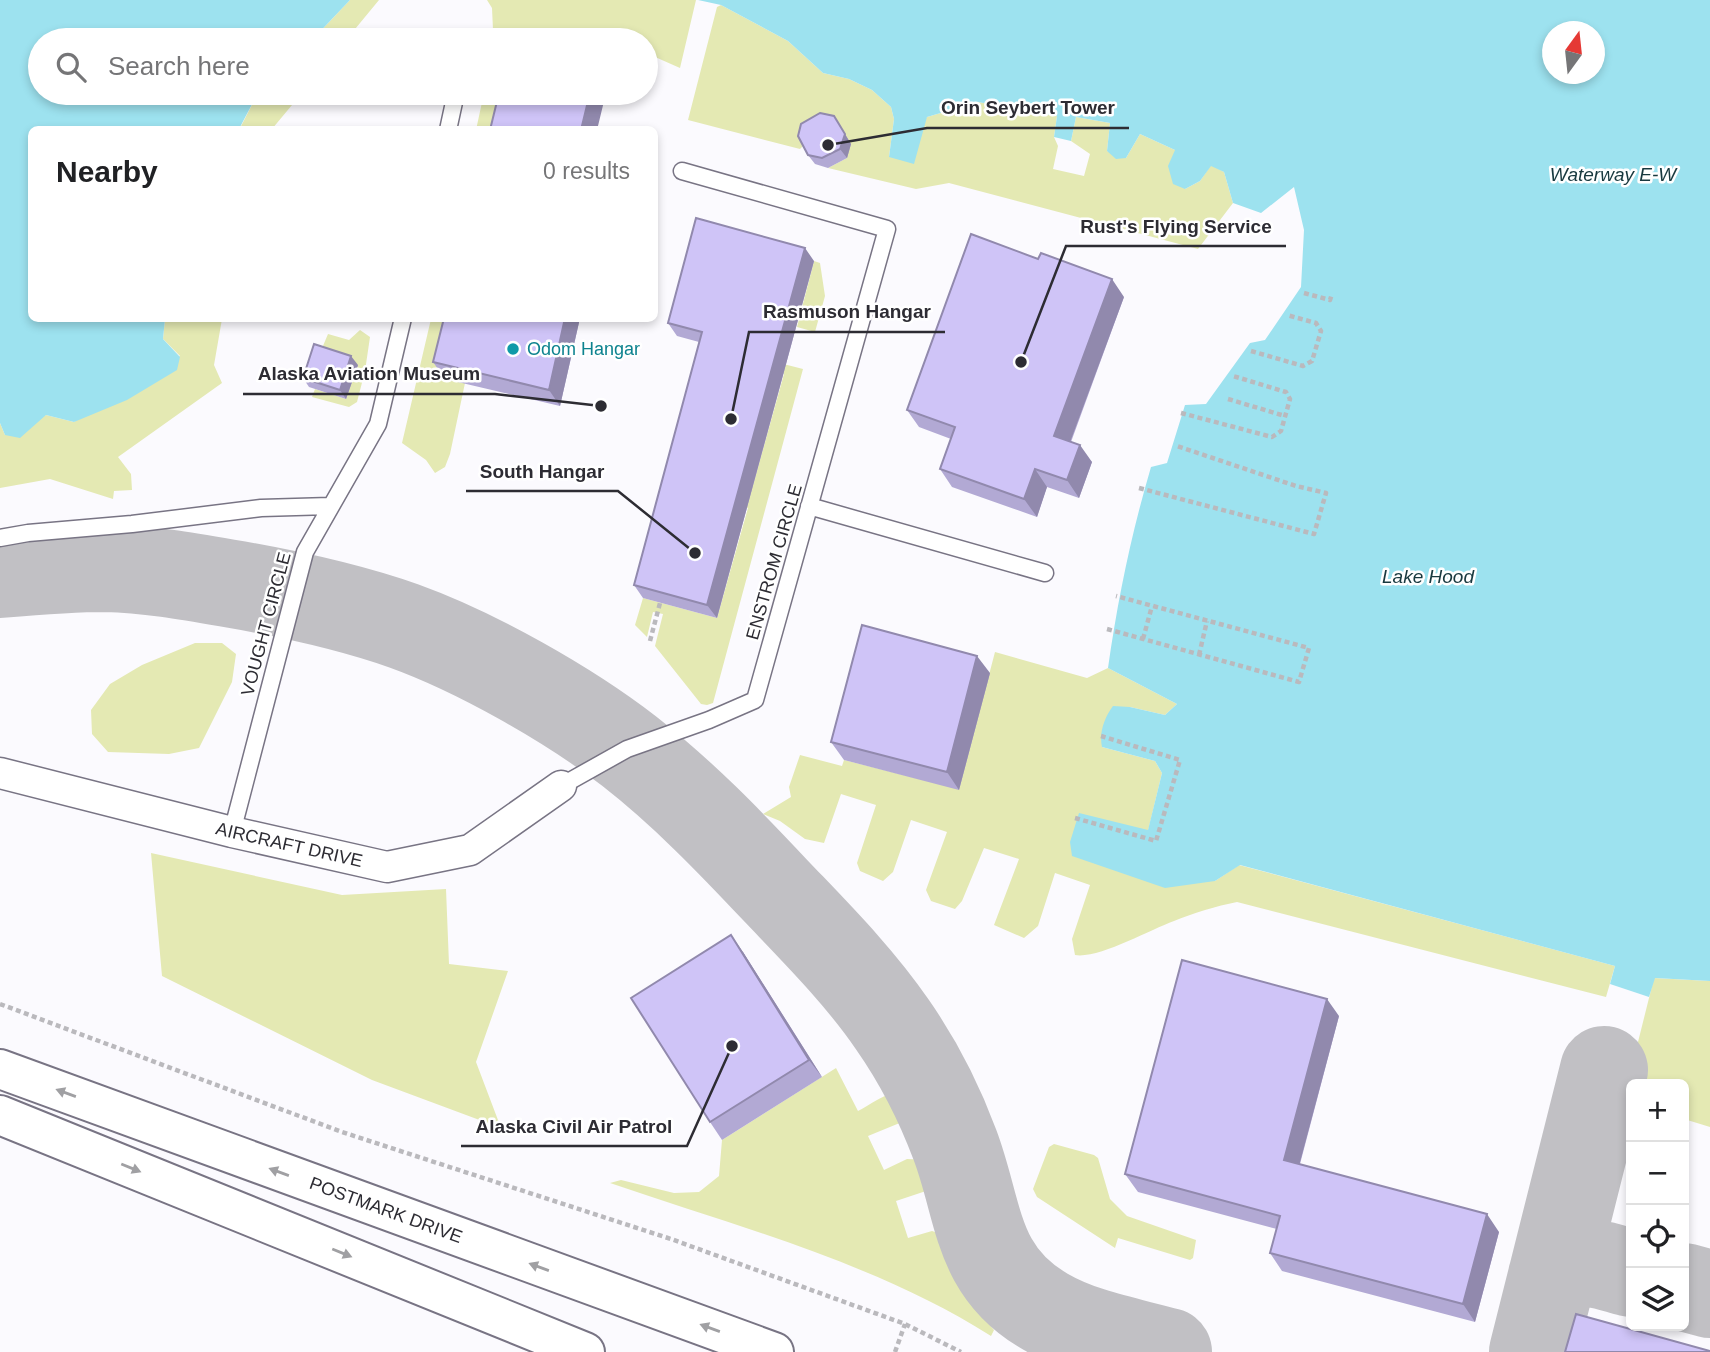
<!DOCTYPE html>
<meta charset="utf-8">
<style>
:root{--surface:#fff;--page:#f2f2f2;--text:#202124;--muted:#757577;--line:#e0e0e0}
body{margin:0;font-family:Arial,sans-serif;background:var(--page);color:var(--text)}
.controls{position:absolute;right:21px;bottom:21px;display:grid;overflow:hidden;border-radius:10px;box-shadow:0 4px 10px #0003}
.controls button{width:63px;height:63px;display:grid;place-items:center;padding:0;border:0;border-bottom:2px solid var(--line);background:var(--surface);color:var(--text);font:35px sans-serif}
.compass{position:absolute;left:1542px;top:21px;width:63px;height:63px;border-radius:50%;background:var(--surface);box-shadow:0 4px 10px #0003;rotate:15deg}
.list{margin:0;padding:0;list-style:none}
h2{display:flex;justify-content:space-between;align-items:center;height:91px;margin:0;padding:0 28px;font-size:30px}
h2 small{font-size:23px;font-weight:400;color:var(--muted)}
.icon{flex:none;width:38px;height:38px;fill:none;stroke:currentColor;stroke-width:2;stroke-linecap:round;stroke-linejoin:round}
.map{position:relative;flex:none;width:1710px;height:1352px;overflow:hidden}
.search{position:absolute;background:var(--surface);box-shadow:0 4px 10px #0003;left:28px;top:28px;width:630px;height:77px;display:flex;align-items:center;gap:18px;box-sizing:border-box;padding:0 24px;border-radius:38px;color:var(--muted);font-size:26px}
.panel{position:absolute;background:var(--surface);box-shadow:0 4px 10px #0003;left:28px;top:126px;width:630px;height:196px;border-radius:10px}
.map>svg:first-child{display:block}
.green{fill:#e4e9b3}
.water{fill:#9de2ef;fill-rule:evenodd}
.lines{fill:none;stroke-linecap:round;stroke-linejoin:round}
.taxiway{stroke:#c1c0c4;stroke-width:88}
.lane-casing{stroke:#787484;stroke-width:19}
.street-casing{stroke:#787484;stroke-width:33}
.secondary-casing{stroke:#787484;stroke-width:42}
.path{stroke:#bab9bd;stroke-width:4.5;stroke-dasharray:5 3.5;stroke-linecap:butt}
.lane{stroke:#fff;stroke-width:16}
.street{stroke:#fff;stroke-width:30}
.secondary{stroke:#fff;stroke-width:38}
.wall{fill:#b2a9d4}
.shaded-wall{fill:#9189ad}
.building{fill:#cfc4f7;stroke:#9189ad;stroke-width:2}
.oneway{fill:#a0a0a3}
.culture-dot{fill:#0f9aa8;stroke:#fff;stroke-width:2.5}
.labels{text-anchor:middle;stroke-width:5;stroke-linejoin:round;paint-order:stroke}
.culture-label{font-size:18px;fill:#0d838f;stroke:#fff;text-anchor:start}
.street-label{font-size:18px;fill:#2d2c33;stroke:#fff}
.water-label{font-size:19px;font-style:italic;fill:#18393f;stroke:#fff}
.leader{fill:none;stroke:#2d2c33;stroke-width:2.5}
.callout-dot{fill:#2d2c33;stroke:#fff;stroke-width:2.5}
.callout-label{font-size:19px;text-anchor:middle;font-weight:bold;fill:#2d2c33;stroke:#fff;stroke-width:5;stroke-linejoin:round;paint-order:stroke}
</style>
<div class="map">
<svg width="1710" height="1352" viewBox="0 0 1710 1352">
<rect width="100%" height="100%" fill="#fbfafe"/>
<path class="green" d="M 350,0 L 379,0 L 346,40 L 312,40 Z
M 487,0 L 696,0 L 680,68 L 646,53 L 646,40 L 588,40 L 504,34 L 493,30 L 492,8 Z
M 721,5 L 788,41 L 823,73 L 849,79 L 872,90 L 891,107 L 894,119 L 889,157 L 927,117 L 978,102 L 1057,116 L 1054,137 L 1058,146 L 1053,169 L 1084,176 L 1090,154 L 1071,141 L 1076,117 L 1110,123 L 1107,151 L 1126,158 L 1140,134 L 1175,150 L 1185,189 L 1200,181 L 1211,165 L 1224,172 L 1233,203 L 1198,249 L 949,183 L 916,189 L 828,168 L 847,158 L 804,145 L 800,149 L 688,120 L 717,7 Z
M 258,93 L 302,93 L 272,129 L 239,130 Z
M 484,93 L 513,93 L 504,129 L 476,130 Z
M 814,261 L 820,263 L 825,296 L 815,332 L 797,327 Z
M 165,319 L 222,319 L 214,365 L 222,383 L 118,457 L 131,474 L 132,490 L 114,491 L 113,499 L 50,479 L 0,488 L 0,423 L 5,435 L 46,415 L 74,422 L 180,356 L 163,339 Z
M 431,319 L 459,319 L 445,379 L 465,383 L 450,454 L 445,467 L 435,473 L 426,460 L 402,443 Z
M 360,330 L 370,337 L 365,371 L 357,402 L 349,407 L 312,397 L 315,389 L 346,399 L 320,353 L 328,334 L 349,340 Z
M 736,352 L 803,369 L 713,703 L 707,705 L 701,704 L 655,646 L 663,614 L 653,612 L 647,637 L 635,625 L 643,598 L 717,618 L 748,508 L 698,494 L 705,472 L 753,485 L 784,374 Z
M 195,643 L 222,643 L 236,654 L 232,682 L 199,748 L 169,754 L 108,752 L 92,734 L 91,710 L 110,684 L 142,665 Z
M 995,652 L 1087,678 L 1108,668 L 1177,704 L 1165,715 L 1130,707 L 1102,747 L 1155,761 L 1162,773 L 1148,831 L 1215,881 L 1239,865 L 1615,966 L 1606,997 L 1237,902 C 1216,906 1194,913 1174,921 C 1149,930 1099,959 1075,955 L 1072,939 L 1090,885 L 1055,873 L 1038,926 L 1024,938 L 994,925 L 1019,859 L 984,848 L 962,901 L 955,909 L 931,901 L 926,890 L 947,832 L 911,820 L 893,872 L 883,881 L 860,871 L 857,863 L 876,805 L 841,794 L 824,843 L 805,839 L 780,821 L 763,814 L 791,797 L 789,787 L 800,755 L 842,766 L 844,760 L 959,789 Z
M 151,853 L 342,895 L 446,889 L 449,964 L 508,971 L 476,1062 L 501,1128 L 372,1080 L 162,976 Z
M 1654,978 L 1710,981 L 1710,1127 L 1684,1119 L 1684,1084 L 1642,1084 L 1631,1070 Z
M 836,1068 L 858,1111 C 879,1100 896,1081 910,1110 L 907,1120 L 868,1136 L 884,1170 L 907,1159 L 929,1160 L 937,1183 L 929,1190 L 896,1201 L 908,1238 L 932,1231 L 950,1237 C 955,1280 966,1297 994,1330 L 991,1336 C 876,1263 738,1227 610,1183 L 621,1180 L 674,1193 L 699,1192 L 719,1176 L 722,1140 Z
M 1054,1144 L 1094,1155 L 1098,1158 L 1110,1199 L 1127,1216 L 1196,1240 L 1193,1258 L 1190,1260 L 1118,1238 L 1115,1248 L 1037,1197 L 1033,1189 L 1049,1147 Z"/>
<path class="water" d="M 0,0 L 350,0 L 312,40 L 40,40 L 40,93 L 258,93 L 239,129 L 32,130 L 32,318 L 165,319 L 163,339 L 180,357 L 177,370 L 127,400 L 74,422 L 46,415 L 20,438 L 5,435 L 0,423 Z
M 698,0 L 1710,0 L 1710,981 L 1655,978 L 1649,997 L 1610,984 L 1615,966 L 1240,865 L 1215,881 L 1165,888 L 1072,856 L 1070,842 L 1079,813 L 1148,830 L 1162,773 L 1155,761 L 1102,747 C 1099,733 1104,718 1113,706 L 1130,707 L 1165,715 L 1177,704 L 1108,668 C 1118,598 1131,535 1151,467 L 1167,463 L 1185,405 L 1206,404 L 1250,343 L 1265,340 L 1301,287 L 1304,230 L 1294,187 L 1261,213 L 1233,203 L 1224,172 L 1211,166 L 1200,181 L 1185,189 L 1173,184 L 1168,166 L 1175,150 L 1140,134 L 1126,158 L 1116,159 L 1107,151 L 1110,123 L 1076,117 L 1071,141 L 1054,137 L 1057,116 L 978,102 L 927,117 L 914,164 L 889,157 L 894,119 L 891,107 L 872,90 L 849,79 L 823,73 L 788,41 L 721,5 ZM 1552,32 L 1594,32 L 1594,74 L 1552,74 Z"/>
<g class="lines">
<path class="taxiway" d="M 0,574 C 35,571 71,568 106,568 C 146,569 187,576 227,583 C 286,593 347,606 404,626 C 476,652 568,704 629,751 C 683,793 731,843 777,892 C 817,934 859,976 892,1024 C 918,1061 939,1102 955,1145 C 980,1211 975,1272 1046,1312 C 1082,1333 1128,1341 1168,1352
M 1552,1276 C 1585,1256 1597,1264 1631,1273
M 1684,1287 L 1710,1294
M 1533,1352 L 1604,1070"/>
<g class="lane-casing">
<path id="lane" d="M 448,130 L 456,93
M 809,506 L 1045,573
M 0,538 L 28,533 L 132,524 L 261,508 L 330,506
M 561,786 L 627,749 L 709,720 L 755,700 L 887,229 L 682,171
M 232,832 L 305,552 L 378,424 L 403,318"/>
</g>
<g class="street-casing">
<g id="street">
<path id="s1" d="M 0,773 L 232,832 L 387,867 L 470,850 L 561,786"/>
</g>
</g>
<g class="secondary-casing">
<g id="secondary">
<path id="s2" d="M 0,1069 L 774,1352"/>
<path d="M 0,1115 L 585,1352"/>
</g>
</g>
<path class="path" d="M 1304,293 L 1330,300 L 1332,294
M 1251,351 L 1303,366 L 1312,361 L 1321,331 L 1316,323 L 1287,315
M 1228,399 L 1285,416
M 1181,413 L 1272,437 L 1281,431 L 1290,399 L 1286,392 L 1233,376
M 1139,488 L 1314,534 L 1326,493 L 1296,486 L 1177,446
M 1107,629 L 1299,682 L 1309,648 L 1116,596
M 1143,639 L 1152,606
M 650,641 L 660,603
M 1199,655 L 1207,621
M 1075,818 L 1156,841 L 1180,760 L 1101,736
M 0,1004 L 342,1132 L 671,1239 L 905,1324 L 961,1352
M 895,1352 L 905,1324"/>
<use href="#lane" class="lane"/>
<use href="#street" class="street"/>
<use href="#secondary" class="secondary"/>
</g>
<path class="wall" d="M 834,116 L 851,144 L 847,158 L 828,168 L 815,164 L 808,155 Z
M 814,261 L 717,618 L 643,598 L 634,585 L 699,342 L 677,336 L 668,323 Z
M 1124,297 L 1071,442 L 1092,462 L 1079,498 L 1047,487 L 1037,517 L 952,487 L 940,469 L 951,439 L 919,427 L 907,410 Z
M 580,318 L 560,406 L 445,379 L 433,362 Z
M 358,365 L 346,399 L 309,387 L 303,378 Z
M 990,673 L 959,790 L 844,760 L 831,742 Z
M 743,952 L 822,1077 L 722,1140 L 710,1122 Z
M 1339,1016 L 1300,1164 L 1499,1232 L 1475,1322 L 1282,1271 L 1270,1253 L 1277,1229 L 1138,1192 L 1125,1174 Z"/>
<path class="shaded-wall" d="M 590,93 L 606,93 L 597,130 L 581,130 Z
M 834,116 L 851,144 L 847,158 L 840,149 Z
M 805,248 L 814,261 L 717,618 L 707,605 Z
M 1112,279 L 1124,297 L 1066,453 L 1054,436 Z
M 565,318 L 580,318 L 560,406 L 549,390 Z
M 351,356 L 358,365 L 346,399 L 340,390 Z
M 1080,445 L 1092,462 L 1079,498 L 1067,480 Z
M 1035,469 L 1047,487 L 1037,517 L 1024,499 Z
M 977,656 L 990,673 L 959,790 L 947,772 Z
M 731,935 L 743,952 L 822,1077 L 809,1060 Z
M 1327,999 L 1339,1016 L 1296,1177 L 1284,1160 Z
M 1487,1214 L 1499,1232 L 1475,1322 L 1463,1304 Z"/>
<path class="building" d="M 499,93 L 590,93 L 581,130 L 490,130 Z
M 820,113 L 834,116 L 845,134 L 840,149 L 822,158 L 808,155 L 798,136 L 801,124 Z
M 696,218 L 805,248 L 707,605 L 634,585 L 702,332 L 668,323 Z
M 971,234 L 1038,259 L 1041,253 L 1112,279 L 1054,436 L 1080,445 L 1067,480 L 1035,469 L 1024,499 L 940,469 L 955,427 L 907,410 Z
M 444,318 L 565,318 L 549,390 L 433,362 Z
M 314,344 L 351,356 L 340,390 L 303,378 Z
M 862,625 L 977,656 L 947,772 L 831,742 Z
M 731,935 L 809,1060 L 710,1122 L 631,998 Z
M 1182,960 L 1327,999 L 1284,1160 L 1487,1214 L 1463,1304 L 1270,1253 L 1280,1216 L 1125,1174 Z
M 1576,1314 L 1710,1351 L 1710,1352 L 1565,1352 Z"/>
<defs><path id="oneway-solid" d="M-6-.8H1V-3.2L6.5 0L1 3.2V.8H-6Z" transform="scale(1.75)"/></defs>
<g class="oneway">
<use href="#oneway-solid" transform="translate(66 1093) rotate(-160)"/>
<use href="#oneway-solid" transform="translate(131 1168) rotate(22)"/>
<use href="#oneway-solid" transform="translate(279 1172) rotate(-160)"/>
<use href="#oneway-solid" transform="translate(342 1253) rotate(22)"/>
<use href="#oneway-solid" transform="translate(539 1267) rotate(-160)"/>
<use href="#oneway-solid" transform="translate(710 1328) rotate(-160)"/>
</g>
<circle class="culture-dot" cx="513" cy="349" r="7"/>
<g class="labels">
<g class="culture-label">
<text x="527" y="355">Odom Hangar</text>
</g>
<g class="street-label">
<text transform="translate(774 562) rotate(-74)" y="6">ENSTROM CIRCLE</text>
<text transform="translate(266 624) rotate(-75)" y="6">VOUGHT CIRCLE</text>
<text dy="6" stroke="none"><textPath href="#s1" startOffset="298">AIRCRAFT DRIVE</textPath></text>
<text dy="6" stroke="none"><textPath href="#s2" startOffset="411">POSTMARK DRIVE</textPath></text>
</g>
<g class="water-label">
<text x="1613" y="181">Waterway E-W</text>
<text x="1428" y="583">Lake Hood</text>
</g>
</g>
<path class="leader" d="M828 145L927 128H1129M1021 362L1066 246H1286M731 419L749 332H945M601 406L495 394H243M695 553L618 491H466M732 1046L687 1146H461"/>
<g class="callout-dot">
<circle cx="828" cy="145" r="7"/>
<circle cx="1021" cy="362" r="7"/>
<circle cx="731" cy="419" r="7"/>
<circle cx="601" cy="406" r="7"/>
<circle cx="695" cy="553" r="7"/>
<circle cx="732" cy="1046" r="7"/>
</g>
<g class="callout-label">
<text x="1028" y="114">Orin Seybert Tower</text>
<text x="1176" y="233">Rust's Flying Service</text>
<text x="847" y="318">Rasmuson Hangar</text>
<text x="369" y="380">Alaska Aviation Museum</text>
<text x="542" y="478">South Hangar</text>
<text x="574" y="1133">Alaska Civil Air Patrol</text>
</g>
</svg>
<div class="controls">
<button>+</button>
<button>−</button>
<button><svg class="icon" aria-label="locate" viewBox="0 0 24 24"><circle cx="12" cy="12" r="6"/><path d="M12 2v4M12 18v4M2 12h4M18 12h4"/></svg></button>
<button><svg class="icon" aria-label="layers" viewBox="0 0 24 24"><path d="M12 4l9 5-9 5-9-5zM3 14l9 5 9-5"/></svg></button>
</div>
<svg class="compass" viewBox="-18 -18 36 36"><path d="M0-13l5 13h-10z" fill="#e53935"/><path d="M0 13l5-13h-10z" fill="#757577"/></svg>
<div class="search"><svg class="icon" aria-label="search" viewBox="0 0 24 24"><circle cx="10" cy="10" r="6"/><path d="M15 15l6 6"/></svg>Search here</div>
<section class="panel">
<h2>Nearby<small>0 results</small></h2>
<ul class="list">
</ul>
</section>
</div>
